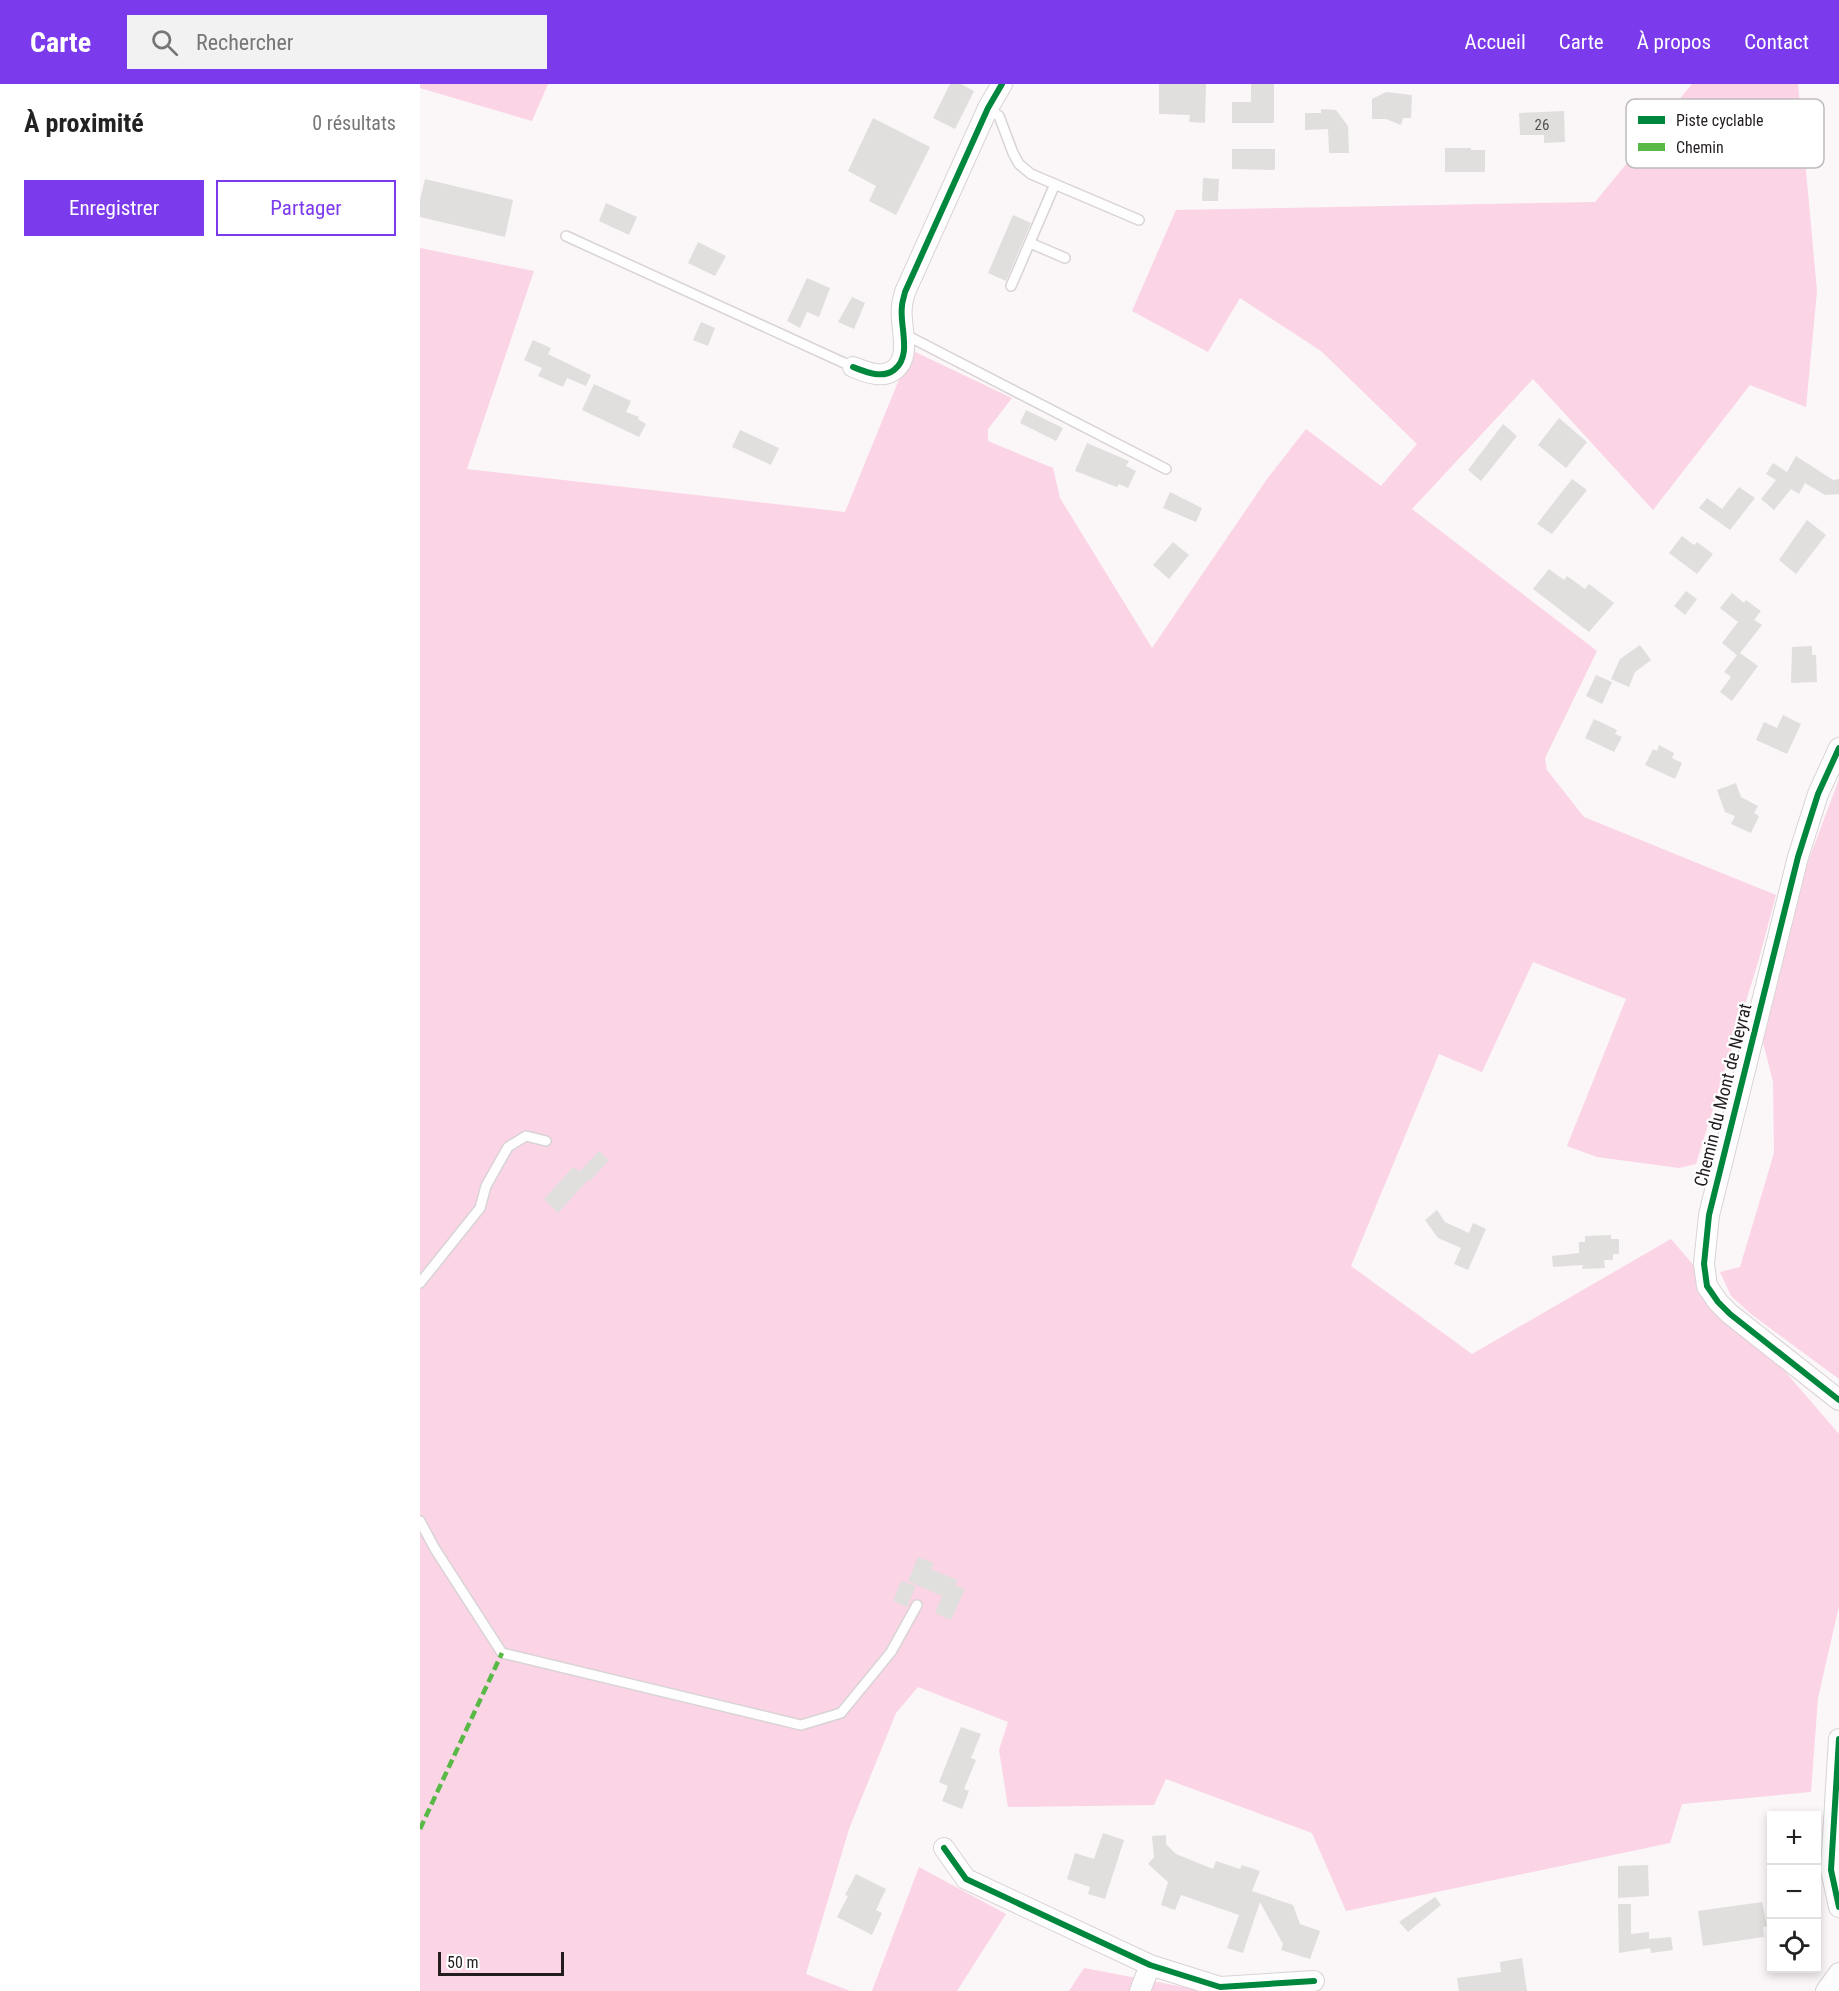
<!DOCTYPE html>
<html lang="fr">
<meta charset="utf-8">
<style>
:root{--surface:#fff;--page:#f2f2f2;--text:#222;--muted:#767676;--line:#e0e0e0;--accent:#7c3aed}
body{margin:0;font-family:"Roboto Condensed",sans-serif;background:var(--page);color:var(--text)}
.controls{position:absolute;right:18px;bottom:18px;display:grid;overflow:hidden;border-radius:0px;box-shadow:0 3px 9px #0003}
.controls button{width:54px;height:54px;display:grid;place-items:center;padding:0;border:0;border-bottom:2px solid var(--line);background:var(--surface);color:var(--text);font:30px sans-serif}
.scale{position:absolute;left:18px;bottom:15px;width:126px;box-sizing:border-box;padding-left:6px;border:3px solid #231d20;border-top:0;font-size:16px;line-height:21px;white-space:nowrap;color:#231d20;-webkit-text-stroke:4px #fff;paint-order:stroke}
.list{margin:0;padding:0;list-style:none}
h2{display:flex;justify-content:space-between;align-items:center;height:78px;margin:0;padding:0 24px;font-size:26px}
h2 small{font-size:20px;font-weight:400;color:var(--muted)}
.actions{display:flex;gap:12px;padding:18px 24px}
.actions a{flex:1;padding:14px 0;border:2px solid var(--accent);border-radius:0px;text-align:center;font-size:21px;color:var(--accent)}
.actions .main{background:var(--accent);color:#fff}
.icon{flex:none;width:33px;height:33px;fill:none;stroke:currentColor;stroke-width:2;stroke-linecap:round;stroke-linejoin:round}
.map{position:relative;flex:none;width:1419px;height:1907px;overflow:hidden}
header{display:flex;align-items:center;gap:36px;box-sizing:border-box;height:84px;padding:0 30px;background:var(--accent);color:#fff}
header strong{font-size:28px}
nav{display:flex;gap:33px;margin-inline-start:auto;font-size:21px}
.search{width:420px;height:54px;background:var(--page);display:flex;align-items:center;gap:15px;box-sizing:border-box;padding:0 21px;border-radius:0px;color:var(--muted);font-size:22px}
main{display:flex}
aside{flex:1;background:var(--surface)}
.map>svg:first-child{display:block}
.green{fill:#fbd4e5}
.building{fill:#e1dfdd}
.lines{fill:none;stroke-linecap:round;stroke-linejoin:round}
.service-casing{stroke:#d9d3d6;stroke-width:12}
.minor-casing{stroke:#d9d3d6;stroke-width:22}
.service{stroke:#fefefe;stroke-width:9}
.minor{stroke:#fefefe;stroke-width:20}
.quiet{stroke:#58b947;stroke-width:4.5;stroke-dasharray:9 4.5;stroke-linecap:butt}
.cycleway-casing{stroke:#fff;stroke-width:10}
.cycleway{stroke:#00873e;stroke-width:6}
.labels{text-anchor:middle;stroke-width:4.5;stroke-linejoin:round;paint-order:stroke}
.number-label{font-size:15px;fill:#545051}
.street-label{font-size:18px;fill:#231d20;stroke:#fff}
.key{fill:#fff;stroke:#bdbbbc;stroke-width:1.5}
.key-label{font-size:16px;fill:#231d20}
</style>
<header>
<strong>Carte</strong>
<div class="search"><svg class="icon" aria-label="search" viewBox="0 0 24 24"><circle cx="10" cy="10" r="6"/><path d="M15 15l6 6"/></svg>Rechercher</div>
<nav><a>Accueil</a><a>Carte</a><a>À propos</a><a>Contact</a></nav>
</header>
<main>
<aside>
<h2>À proximité<small>0 résultats</small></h2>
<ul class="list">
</ul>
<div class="actions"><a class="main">Enregistrer</a><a>Partager</a></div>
</aside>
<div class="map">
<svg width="1419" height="1907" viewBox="0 0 1419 1907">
<rect width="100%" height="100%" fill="#fbf6f8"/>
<path class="green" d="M 0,0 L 128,0 L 112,37 L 0,4 Z
M 1272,0 L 1378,0 L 1397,207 L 1386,323 L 1330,301 L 1233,426 L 1113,295 L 992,425 L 1177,567 L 1125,674 L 1127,686 L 1164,733 L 1356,811 L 1339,875 L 1276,1080 L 1259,1084 L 1177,1073 L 1147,1062 L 1206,915 L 1113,878 L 1062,988 L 1019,970 L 931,1182 L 1052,1270 L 1251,1155 L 1419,1350 L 1419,1522 L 1398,1614 L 1391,1708 L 1262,1720 L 1250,1759 L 926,1827 L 892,1749 L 746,1695 L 734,1721 L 588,1723 L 579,1666 L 588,1638 L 498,1603 L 476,1629 L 429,1745 L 386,1890 L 430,1907 L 0,1907 L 0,164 L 114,187 L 47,385 L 425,428 L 491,266 L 592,314 L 568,345 L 568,357 L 633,384 L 640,414 L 732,564 L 847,395 L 886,345 L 961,402 L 997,360 L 901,267 L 820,214 L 788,268 L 712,227 L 756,126 L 1175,118 Z
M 1419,695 L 1419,1295 L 1331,1230 L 1311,1212 L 1300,1188 L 1320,1183 L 1354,1069 L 1353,998 L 1343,958 L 1350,922 L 1382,794 Z
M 499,1783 L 586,1830 L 537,1907 L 452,1907 Z
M 664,1884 L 785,1907 L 649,1907 Z"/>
<path class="building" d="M 530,0 L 541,0 L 554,7 L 535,45 L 513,34 Z
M 739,0 L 786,0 L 785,39 L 769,38 L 770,31 L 739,30 Z
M 831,0 L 854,0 L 854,39 L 812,39 L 812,18 L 831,18 Z
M 966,8 L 992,11 L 991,34 L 983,34 L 981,41 L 966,35 L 952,35 L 952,15 Z
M 901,25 L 916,26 L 928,42 L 929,69 L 909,69 L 908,45 L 885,46 L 885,29 L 901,29 Z
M 1144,27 L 1145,58 L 1124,59 L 1124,51 L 1100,51 L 1099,29 Z
M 453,34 L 510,63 L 476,131 L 449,117 L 456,102 L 428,87 Z
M 1025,64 L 1051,64 L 1051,66 L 1065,66 L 1065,88 L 1025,88 Z
M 812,65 L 855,65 L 855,86 L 812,85 Z
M 783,94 L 799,95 L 798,117 L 782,117 Z
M 5,95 L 93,116 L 85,153 L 0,133 L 0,116 Z
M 186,119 L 217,133 L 209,151 L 179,137 Z
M 593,131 L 611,139 L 586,197 L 568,189 Z
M 278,158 L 306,172 L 295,192 L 268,179 Z
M 387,194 L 410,204 L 399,233 L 387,228 L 380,244 L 367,237 Z
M 432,213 L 445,219 L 434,245 L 418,238 Z
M 281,238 L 295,244 L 288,262 L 273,256 Z
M 113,256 L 131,264 L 128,270 L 171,291 L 166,302 L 147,294 L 143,303 L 118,292 L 122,284 L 104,276 Z
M 174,300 L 211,317 L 206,328 L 219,333 L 218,335 L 226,340 L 219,353 L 162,326 Z
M 606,326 L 643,344 L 636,357 L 600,339 Z
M 1139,334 L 1167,358 L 1146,384 L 1118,361 Z
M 1083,340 L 1097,352 L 1061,397 L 1048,386 Z
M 320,346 L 359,364 L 351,381 L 312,363 Z
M 667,359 L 709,377 L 706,382 L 716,387 L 708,404 L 699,400 L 697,403 L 655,387 Z
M 1376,372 L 1413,396 L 1419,395 L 1419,410 L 1405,411 L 1385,399 L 1379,410 L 1371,405 L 1354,426 L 1341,415 L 1356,396 L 1346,390 L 1353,379 L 1367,388 Z
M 1152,395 L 1167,406 L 1132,450 L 1117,440 Z
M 1319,403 L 1335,414 L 1310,446 L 1279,424 L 1287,414 L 1302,425 Z
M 750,408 L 782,424 L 776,438 L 743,424 Z
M 1387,436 L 1406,451 L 1376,490 L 1359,476 Z
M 1262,452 L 1274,461 L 1277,458 L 1293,470 L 1277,490 L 1249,469 Z
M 753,458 L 769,471 L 749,495 L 733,481 Z
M 1129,485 L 1144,496 L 1147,492 L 1165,505 L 1169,500 L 1194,519 L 1169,548 L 1113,505 Z
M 1266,507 L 1277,515 L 1265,531 L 1254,522 Z
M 1312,509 L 1324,519 L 1326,516 L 1341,527 L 1334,536 L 1342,541 L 1320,569 L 1338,582 L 1312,617 L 1300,608 L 1311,593 L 1304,588 L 1317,571 L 1302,559 L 1318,538 L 1300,524 Z
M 1220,561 L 1231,576 L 1215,588 L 1209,603 L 1191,595 L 1200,575 Z
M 1392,562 L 1392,571 L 1396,571 L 1397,598 L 1371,599 L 1372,563 Z
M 1176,591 L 1192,598 L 1182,620 L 1166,612 Z
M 1363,631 L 1381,640 L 1367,670 L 1336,656 L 1344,638 L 1357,644 Z
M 1174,635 L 1197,646 L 1195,650 L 1202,653 L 1194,668 L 1165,654 Z
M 1239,661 L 1254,669 L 1252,674 L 1262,679 L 1255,695 L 1225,681 L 1233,665 L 1237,667 Z
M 1316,699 L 1321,713 L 1338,722 L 1334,729 L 1339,732 L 1331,749 L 1311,740 L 1315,732 L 1305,728 L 1297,706 Z
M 179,1067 L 189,1076 L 170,1097 L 168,1096 L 138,1129 L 124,1115 L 153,1083 L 160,1087 Z
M 1017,1126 L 1025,1138 L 1049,1149 L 1053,1139 L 1066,1145 L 1048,1186 L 1034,1180 L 1041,1164 L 1018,1154 L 1005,1136 Z
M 1191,1151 L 1191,1155 L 1199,1155 L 1199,1170 L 1193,1170 L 1193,1176 L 1184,1176 L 1185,1184 L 1162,1185 L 1163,1181 L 1133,1183 L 1132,1172 L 1159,1169 L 1159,1158 L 1165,1158 L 1165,1152 Z
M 498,1473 L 514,1479 L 511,1485 L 538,1496 L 535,1501 L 545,1505 L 531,1536 L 515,1529 L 522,1512 L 488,1497 Z
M 481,1497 L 496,1502 L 487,1523 L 473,1517 Z
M 541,1643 L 561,1650 L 551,1674 L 556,1676 L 544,1705 L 549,1707 L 542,1725 L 522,1717 L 528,1702 L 519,1698 Z
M 683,1749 L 704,1756 L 685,1815 L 668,1810 L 670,1803 L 647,1795 L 655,1769 L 674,1775 Z
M 746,1751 L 746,1760 L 756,1770 L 793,1785 L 796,1777 L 820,1785 L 822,1781 L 840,1787 L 832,1807 L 873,1821 L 880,1840 L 900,1847 L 890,1875 L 861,1866 L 863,1860 L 840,1818 L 823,1869 L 807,1864 L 819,1831 L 761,1811 L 755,1826 L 741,1821 L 748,1798 L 728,1780 L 734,1773 L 732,1752 Z
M 1228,1781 L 1229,1812 L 1198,1814 L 1198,1782 Z
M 436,1790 L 466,1805 L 456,1826 L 462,1829 L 452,1851 L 417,1833 L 428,1812 L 425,1811 Z
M 1015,1813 L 1021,1821 L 988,1848 L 979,1838 Z
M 1342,1818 L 1347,1842 L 1343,1843 L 1344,1853 L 1283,1862 L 1278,1827 Z
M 1198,1820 L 1211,1820 L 1211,1850 L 1229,1848 L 1229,1855 L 1251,1853 L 1253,1866 L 1231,1869 L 1230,1864 L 1199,1869 Z
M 1102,1874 L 1107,1907 L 1039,1907 L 1037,1894 L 1081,1888 L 1080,1878 Z"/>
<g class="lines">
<g class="service-casing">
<path id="service" d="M 568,24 L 579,32 L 593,69 L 599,80 L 611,90 L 719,136
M 146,152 L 433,283
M 610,159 L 645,174
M 591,202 L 635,100
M 484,250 L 746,385
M 0,1199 L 60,1124 L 66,1102 L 88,1063 L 106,1052 L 126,1057
M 0,1437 L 15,1465 L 82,1569 L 381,1641 L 421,1629 L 471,1568 L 497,1521"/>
</g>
<g class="minor-casing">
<path id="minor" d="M 433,283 C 446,288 462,295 474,286 C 493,272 479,241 482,222 C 482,218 484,213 485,208 L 568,24 L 582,0
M 1419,664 L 1398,710 L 1378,773 L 1289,1131 L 1284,1180 L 1287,1202 L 1298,1218 L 1310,1230 L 1419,1316
M 1419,1655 L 1411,1786 L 1419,1823
M 524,1764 L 546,1795 L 730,1881 L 800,1903 L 894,1897
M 720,1907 L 730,1881
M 1406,1907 L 1419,1889"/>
</g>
<use href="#service" class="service"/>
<use href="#minor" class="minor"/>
<path class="quiet" d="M 0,1745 L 82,1569"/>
<g class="cycleway-casing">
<path id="cycleway" d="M 433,283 C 446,288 462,295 474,286 C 493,272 479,241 482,222 C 482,218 484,213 485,208 L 568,24 L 582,0
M 1419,664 L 1398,710 L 1378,773 L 1289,1131 L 1284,1180 L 1287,1202 L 1298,1218 L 1310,1230 L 1419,1316
M 1419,1655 L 1411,1786 L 1419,1823
M 524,1764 L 546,1795 L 730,1881 L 800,1903 L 894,1897"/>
</g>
<use href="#cycleway" class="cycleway"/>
</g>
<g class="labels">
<g class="number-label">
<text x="1122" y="46">26</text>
</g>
<g class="street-label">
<text transform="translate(1303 1011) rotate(-76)" y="6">Chemin du Mont de Neyrat</text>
</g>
</g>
<rect x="1206" y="15" width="198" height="69" rx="9" class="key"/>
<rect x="1218" y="32" width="27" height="8" fill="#00873e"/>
<rect x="1218" y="59" width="27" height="8" fill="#58b947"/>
<g class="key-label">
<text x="1256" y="42">Piste cyclable</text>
<text x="1256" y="69">Chemin</text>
</g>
</svg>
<div class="controls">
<button>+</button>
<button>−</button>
<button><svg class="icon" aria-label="locate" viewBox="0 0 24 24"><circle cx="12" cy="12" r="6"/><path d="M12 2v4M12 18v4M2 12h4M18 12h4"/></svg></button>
</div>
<div class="scale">50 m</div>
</div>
</main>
